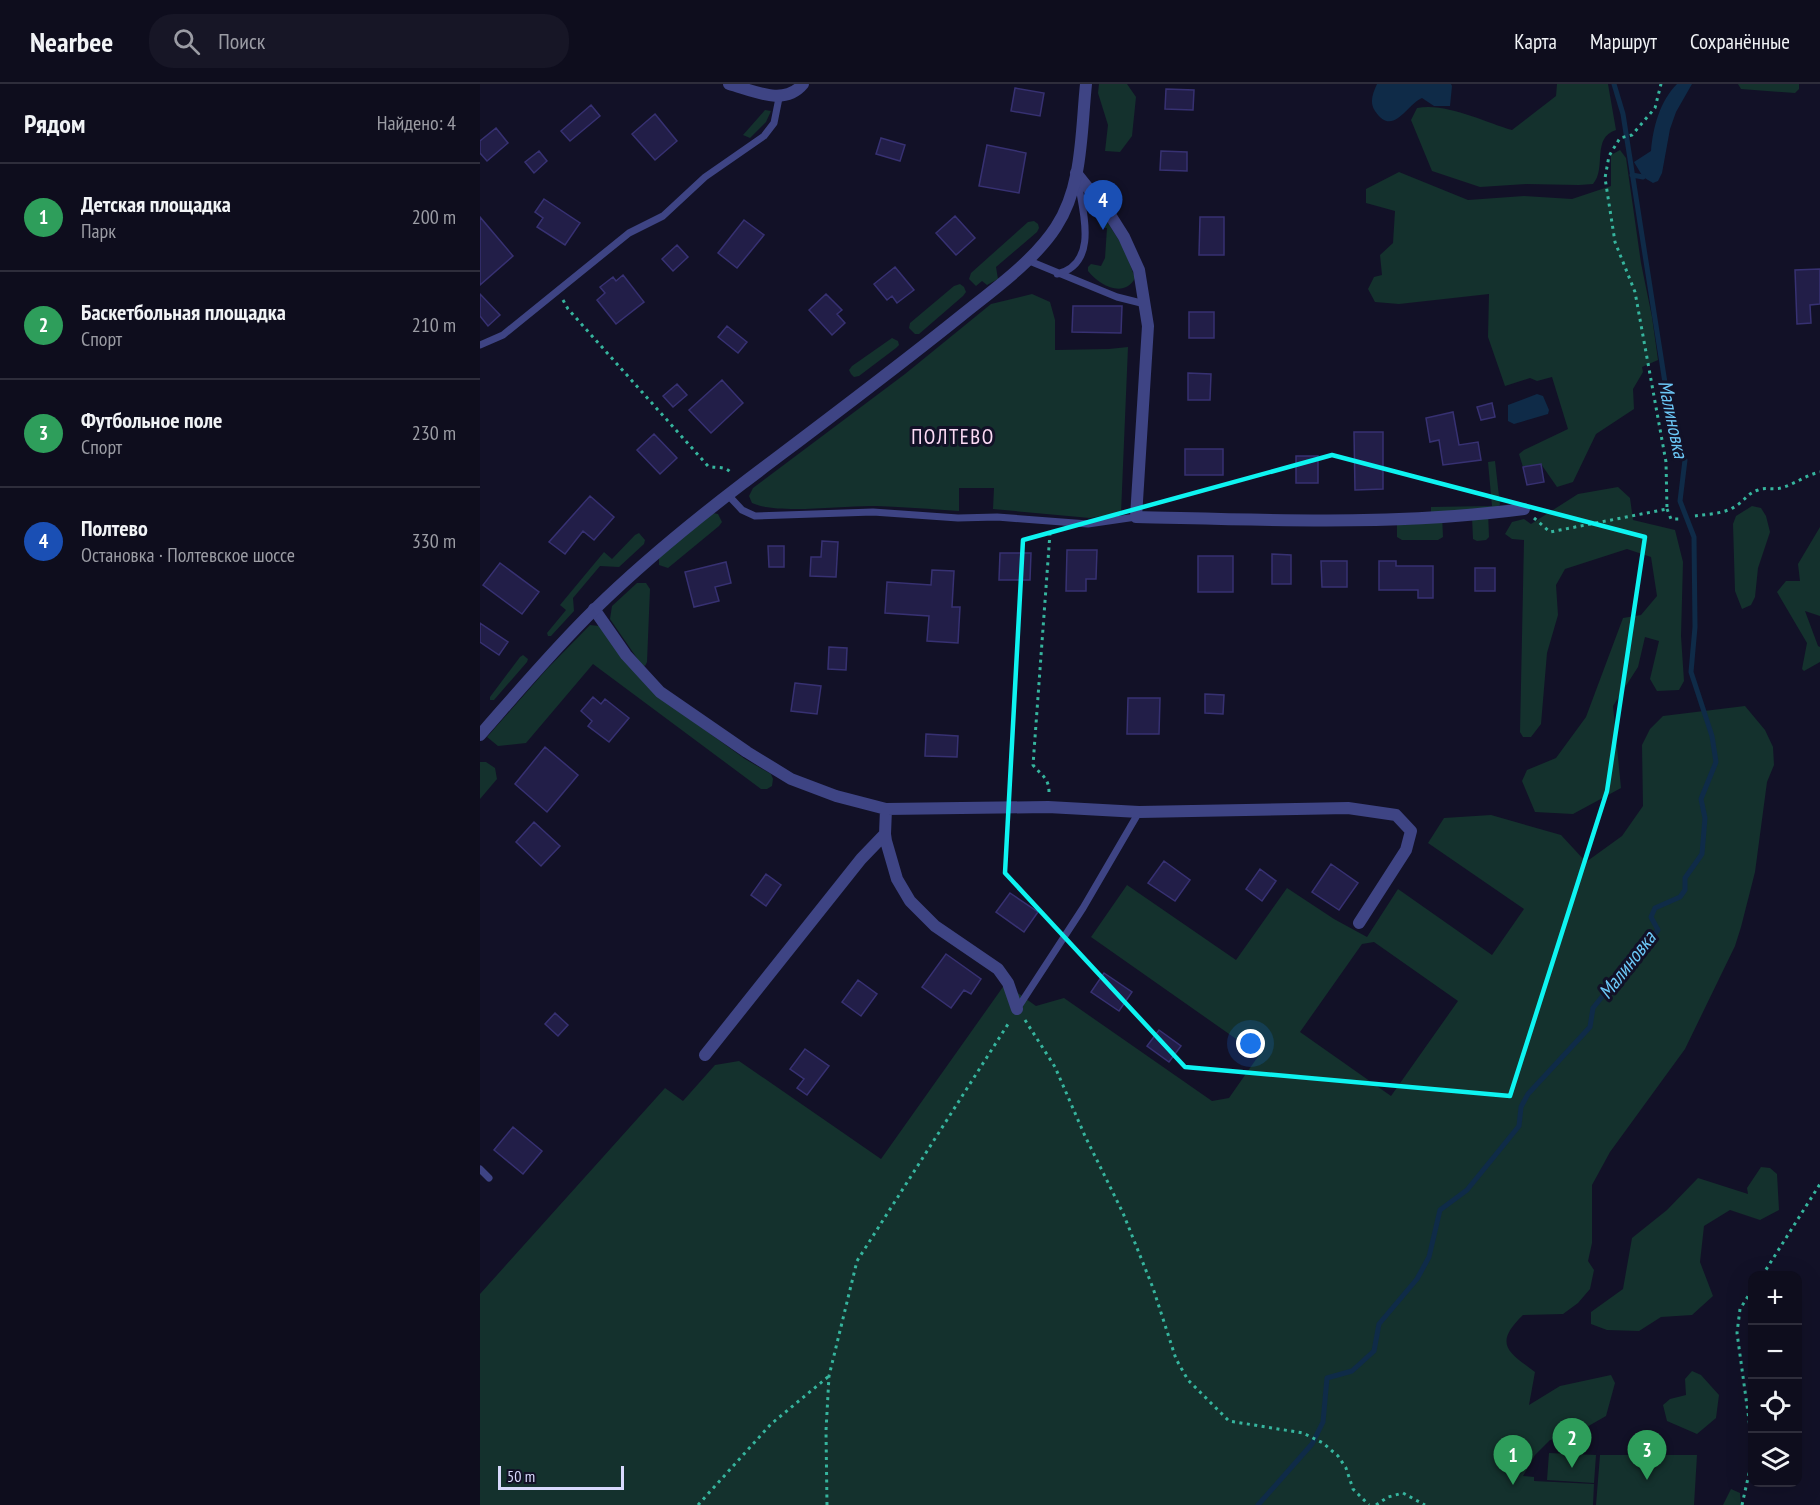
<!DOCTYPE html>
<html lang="ru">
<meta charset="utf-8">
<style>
:root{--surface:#0e0d1d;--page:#171626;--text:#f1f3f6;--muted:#9b9ca4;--line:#2e2d3b;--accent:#d93025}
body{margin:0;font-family:"PT Sans Narrow",sans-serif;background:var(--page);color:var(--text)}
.controls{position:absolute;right:18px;bottom:18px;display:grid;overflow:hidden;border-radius:12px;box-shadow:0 6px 24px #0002}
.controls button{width:54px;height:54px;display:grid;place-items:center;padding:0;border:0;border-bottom:2px solid var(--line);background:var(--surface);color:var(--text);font:30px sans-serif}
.scale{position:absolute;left:18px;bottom:15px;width:126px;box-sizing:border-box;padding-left:6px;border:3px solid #d9d9fd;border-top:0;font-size:16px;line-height:21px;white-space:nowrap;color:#d9d9fd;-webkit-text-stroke:4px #121127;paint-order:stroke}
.you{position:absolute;left:771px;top:960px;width:21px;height:21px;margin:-15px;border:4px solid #fff;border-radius:50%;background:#1a73e8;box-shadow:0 0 0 9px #1a73e833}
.badge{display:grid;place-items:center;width:39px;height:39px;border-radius:50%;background:var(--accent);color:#fff;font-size:20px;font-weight:700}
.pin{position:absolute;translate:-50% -50px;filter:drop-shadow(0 2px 3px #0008)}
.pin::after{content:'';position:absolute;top:32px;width:21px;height:18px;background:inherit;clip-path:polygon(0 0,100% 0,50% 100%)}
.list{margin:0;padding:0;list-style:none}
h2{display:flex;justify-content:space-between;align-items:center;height:78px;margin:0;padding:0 24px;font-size:26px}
h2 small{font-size:20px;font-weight:400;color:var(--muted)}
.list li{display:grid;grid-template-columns:39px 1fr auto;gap:18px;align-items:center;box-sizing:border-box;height:108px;padding:0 24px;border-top:2px solid var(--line)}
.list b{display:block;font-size:22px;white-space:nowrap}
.list p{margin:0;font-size:20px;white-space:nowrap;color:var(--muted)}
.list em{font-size:20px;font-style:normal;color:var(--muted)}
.icon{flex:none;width:33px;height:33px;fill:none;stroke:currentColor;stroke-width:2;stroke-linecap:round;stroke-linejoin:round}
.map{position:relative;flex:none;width:1340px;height:1421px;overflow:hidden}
header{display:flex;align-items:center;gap:36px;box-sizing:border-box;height:84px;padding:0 30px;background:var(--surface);border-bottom:2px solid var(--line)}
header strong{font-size:28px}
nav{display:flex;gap:33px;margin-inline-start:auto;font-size:21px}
.search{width:420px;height:54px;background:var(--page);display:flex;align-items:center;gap:15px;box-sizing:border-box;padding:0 21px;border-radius:24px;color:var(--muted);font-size:22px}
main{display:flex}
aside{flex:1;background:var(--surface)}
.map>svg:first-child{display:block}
.green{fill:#14312d;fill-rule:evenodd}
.water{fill:#0f2b48}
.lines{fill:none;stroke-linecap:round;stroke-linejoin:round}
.stream{stroke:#0f2b48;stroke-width:5}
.building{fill:#221e48;stroke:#373172;stroke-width:1.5}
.path{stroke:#36b59e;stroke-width:3;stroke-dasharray:3 4.5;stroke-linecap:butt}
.service{stroke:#3e4484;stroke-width:7}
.minor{stroke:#3e4484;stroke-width:12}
.tertiary{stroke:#3e4484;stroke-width:12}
.marked{fill:none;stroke:#0ef4f1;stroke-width:4.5;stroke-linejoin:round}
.labels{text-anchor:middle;stroke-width:6;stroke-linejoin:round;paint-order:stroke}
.water-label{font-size:20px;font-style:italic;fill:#6cc8f8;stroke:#121127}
.quarter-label{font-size:21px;letter-spacing:1.5px;fill:#fddbf5;stroke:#121127}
</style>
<header>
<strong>Nearbee</strong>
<div class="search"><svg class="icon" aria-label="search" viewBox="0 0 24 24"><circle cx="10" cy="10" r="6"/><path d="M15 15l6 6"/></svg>Поиск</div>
<nav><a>Карта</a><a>Маршрут</a><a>Сохранённые</a></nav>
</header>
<main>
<aside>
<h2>Рядом<small>Найдено: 4</small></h2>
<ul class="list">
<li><span class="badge" style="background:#2e9e5b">1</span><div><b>Детская площадка</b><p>Парк</p></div><em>200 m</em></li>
<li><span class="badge" style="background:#2e9e5b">2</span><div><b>Баскетбольная площадка</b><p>Спорт</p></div><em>210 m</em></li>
<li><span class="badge" style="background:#2e9e5b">3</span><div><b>Футбольное поле</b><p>Спорт</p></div><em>230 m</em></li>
<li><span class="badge" style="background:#1a4fb4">4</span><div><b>Полтево</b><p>Остановка · Полтевское шоссе</p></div><em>330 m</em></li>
</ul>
</aside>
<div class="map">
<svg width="1340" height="1421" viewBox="0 0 1340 1421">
<rect width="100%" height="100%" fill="#121127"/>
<path class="green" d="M 619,0 L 647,0 L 656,13 L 652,52 L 640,68 L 625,67 L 628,41 L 618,9 Z
M 1077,0 L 1128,0 L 1136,46 C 1111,54 1127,84 1113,100 L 1099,101 L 1046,100 L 1000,103 L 952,87 L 931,36 L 937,24 C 965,18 1005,38 1032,46 L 1076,12 Z
M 1258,0 L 1319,0 L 1319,5 L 1315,9 L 1261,5 Z
M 285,26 L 291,27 L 286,38 L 270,54 L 263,51 Z
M 1140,66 L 1146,74 L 1161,179 L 1172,233 L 1178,276 L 1162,283 L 1163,288 L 1153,305 L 1154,325 L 1116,350 L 1093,398 L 1077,403 L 1061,380 L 1043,383 L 1039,370 L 1044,366 L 1088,345 L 1072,293 L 1057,297 L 1050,294 L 1025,302 L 1008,253 L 1009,210 L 919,220 L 895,218 L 888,205 L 894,193 L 902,191 L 900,171 L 913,159 L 915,127 L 886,119 L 886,105 L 919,88 L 988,116 L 1044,112 L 1092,115 L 1131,102 L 1131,71 Z
M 622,130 L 644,164 L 655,194 C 644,215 619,201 608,187 L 608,183 L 611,180 L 621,182 L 625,174 L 627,144 L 620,143 L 618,134 Z
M 554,137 L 558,140 L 559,144 L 557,148 L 516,183 L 518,195 L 507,201 L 502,197 L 496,202 L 489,195 L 491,189 L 548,138 Z
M 480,200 L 484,203 L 486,208 L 483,212 L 439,250 L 435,250 L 429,244 L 430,239 L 474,202 Z
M 552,210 L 570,218 L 575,236 L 575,266 L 629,265 L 648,263 L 641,429 L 610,434 L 513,425 L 514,404 L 479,404 L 479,427 C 451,425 424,423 396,422 C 364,421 298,431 272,419 L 269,412 L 273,404 L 425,290 L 511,220 Z
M 412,254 L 418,257 L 419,261 L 416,264 L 379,292 L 374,293 L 371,290 L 369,286 L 372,282 Z
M 1015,377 L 1020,421 L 1008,427 L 1009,453 L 1006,456 L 997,457 L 993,455 L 992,433 L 962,431 L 963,453 L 958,456 L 922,456 L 917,453 L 917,440 L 951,434 L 951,423 L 1012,422 L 1008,378 Z
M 1138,403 L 1150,414 L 1153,436 L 1195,446 L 1203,478 L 1201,552 L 1204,597 L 1199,606 L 1177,607 L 1170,595 L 1179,557 L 1165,553 L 1158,583 L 1133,622 L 1141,704 L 1093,730 L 1055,728 L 1042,697 L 1047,686 L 1076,674 L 1106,633 L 1143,534 L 1161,531 L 1177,512 L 1171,473 L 1147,465 L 1085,485 L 1076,501 L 1078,531 L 1067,569 L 1061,640 L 1051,653 L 1043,653 L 1040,648 L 1044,456 L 1032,455 L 1025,450 L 1032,438 L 1044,435 L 1051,440 L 1098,410 Z
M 1272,422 L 1281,424 L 1286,432 L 1290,448 L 1278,484 L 1275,513 L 1271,521 L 1262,525 L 1255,507 L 1253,440 L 1256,432 Z
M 233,429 L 238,430 L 242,438 L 239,442 L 188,484 L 179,481 L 179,473 Z
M 1340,443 L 1340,532 L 1325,527 L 1338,562 L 1340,563 L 1340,578 L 1324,587 L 1322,585 L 1327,559 L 1297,508 L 1306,497 L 1320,497 L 1318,480 Z
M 159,449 L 165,456 L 164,460 L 139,483 L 120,482 L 93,514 L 94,527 L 71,552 L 68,552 L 67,549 L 86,526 L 80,521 L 124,468 L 132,475 L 155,451 Z
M 157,499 L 166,499 L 170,505 L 167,578 L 165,582 L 161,580 L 130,535 L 132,522 Z
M 110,541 L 119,542 L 178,612 L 265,675 L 291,690 L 293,695 L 292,702 L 287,705 L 281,705 L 113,580 L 46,659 L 18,662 L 7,653 L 66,586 Z
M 43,571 L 48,575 L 47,578 L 14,616 L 10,616 L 10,613 L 40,573 Z
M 1265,622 L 1285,646 L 1293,663 L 1294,681 L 1287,698 L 1275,788 L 1261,843 L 1255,862 L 1205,965 L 1130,1068 L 1112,1101 L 1112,1159 L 1108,1177 L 1114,1186 L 1110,1205 L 1098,1219 L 1083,1230 L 1043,1231 C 1013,1260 1028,1268 1055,1288 L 1049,1321 L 1080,1302 L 1131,1291 L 1135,1299 L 1126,1332 L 1091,1352 L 1070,1356 L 1055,1371 L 1043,1392 L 1054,1393 L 1054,1397 L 1114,1400 L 1113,1421 L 0,1421 L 0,1210 L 185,1004 L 203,1017 L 235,981 L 259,977 L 401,1075 L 525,900 L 556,922 L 584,914 L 732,1017 L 749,1014 L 779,971 L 611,853 L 647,801 L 756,876 L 807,804 L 854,835 L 887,853 L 918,805 L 1012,871 L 1044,825 L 948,759 L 964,734 L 1011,731 L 1081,751 L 1106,778 L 1142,752 L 1163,722 L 1162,661 L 1170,645 L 1183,632 ZM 894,858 L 978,917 L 911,1012 L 820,948 L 882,860 Z
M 0,678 L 6,678 L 15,684 L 17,695 L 0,715 Z
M 1281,1083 L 1290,1084 L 1297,1090 L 1299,1126 L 1280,1136 L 1250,1126 L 1224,1142 L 1220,1178 L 1233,1212 L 1212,1231 L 1181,1233 L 1159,1247 L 1127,1246 L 1111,1240 L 1111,1228 L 1143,1205 L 1152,1154 L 1187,1126 L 1218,1094 L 1268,1110 L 1267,1104 Z
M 1212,1287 L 1221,1291 L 1239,1311 L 1236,1334 L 1217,1350 L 1187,1337 L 1183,1321 L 1190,1315 L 1206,1311 L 1205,1295 Z
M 1069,1369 L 1116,1371 L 1114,1399 L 1067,1396 Z
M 1120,1371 L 1217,1371 L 1214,1421 L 1116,1421 Z
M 1251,1405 L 1260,1409 L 1261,1421 L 1243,1421 Z"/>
<path class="water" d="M 897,0 L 971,0 L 972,2 L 970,22 L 954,22 L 942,14 C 927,20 913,54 895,27 C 889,18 893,9 897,0 Z
M 1197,0 L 1212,0 L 1196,28 L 1190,45 L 1182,89 L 1178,97 L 1173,99 L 1163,93 L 1154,78 L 1171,67 C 1173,43 1180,17 1197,0 Z
M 1057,310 L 1063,312 L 1069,326 L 1068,330 L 1034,340 L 1028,337 L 1028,321 Z"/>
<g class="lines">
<path class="stream" d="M 1152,91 L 1163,93
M 778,1421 L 832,1360 L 843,1338 L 847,1294 L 872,1287 L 894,1267 L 899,1240 L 937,1195 L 949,1173 L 960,1126 L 987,1106 L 1039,1042 L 1041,1023 L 1048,1010 L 1110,943 L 1113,924 L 1142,888 L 1147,875 L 1167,861 L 1178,846 L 1171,833 L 1175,824 L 1200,813 L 1205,806 L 1205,794 L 1222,770 L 1225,734 L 1221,715 L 1236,678 L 1232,652 L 1211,588 L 1215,543 L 1214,453 L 1200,417 L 1205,376 L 1193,350 L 1143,30 L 1134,0"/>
</g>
<path class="building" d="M 535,4 L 564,9 L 560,32 L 531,27 Z
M 686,5 L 714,6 L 713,26 L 685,25 Z
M 111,21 L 120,32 L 90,57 L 81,47 Z
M 175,30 L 197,57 L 175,76 L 152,50 Z
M 16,44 L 28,59 L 7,77 L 0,69 L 0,57 Z
M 401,54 L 425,61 L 420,77 L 396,70 Z
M 507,61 L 546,69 L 539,109 L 499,102 Z
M 59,67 L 67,77 L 54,89 L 45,78 Z
M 681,67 L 707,68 L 707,87 L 680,86 Z
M 64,115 L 100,139 L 85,161 L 57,143 L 63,134 L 55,128 Z
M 475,132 L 495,154 L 476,171 L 456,149 Z
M 0,133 L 33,172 L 0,201 Z
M 720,133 L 744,133 L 744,171 L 719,171 Z
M 264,136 L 284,151 L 257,184 L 238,169 Z
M 197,161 L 208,173 L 193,187 L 182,175 Z
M 415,183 L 434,206 L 417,219 L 412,212 L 407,216 L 394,200 Z
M 1340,185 L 1340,220 L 1330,221 L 1331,239 L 1317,240 L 1315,186 Z
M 143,191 L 164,218 L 136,240 L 117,216 L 125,209 L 120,203 L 133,193 L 136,197 Z
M 0,210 L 20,231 L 8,242 L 0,232 Z
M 346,210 L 362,226 L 357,230 L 365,239 L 352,251 L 329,226 Z
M 593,222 L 642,222 L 641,249 L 592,248 Z
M 709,228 L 734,228 L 734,254 L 709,254 Z
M 247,242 L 267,258 L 258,269 L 238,253 Z
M 708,289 L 731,290 L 730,316 L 708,316 Z
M 242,296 L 263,319 L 231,349 L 209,326 Z
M 197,300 L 207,311 L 193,323 L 183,312 Z
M 1012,319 L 1015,333 L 1001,336 L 997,323 Z
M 973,328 L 979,361 L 998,358 L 1001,376 L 963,381 L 959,356 L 950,358 L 946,334 Z
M 874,348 L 903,348 L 903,405 L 875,406 Z
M 174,350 L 197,374 L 180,390 L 157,366 Z
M 705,365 L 743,365 L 743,391 L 705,391 Z
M 816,372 L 838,372 L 838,399 L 816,399 Z
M 1061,380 L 1064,398 L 1047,401 L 1043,383 Z
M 110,412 L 134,433 L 114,456 L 103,447 L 85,470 L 69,458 Z
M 342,457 L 358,458 L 356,493 L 330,492 L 331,473 L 341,473 Z
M 288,462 L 304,462 L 304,483 L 289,483 Z
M 587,466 L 617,466 L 616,495 L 606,495 L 606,507 L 586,507 Z
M 520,469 L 551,469 L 550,496 L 519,496 Z
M 792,470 L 811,471 L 811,500 L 792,500 Z
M 718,472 L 753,472 L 753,508 L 718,508 Z
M 841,477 L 867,477 L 867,503 L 842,503 Z
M 899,477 L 916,477 L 916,482 L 953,482 L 953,514 L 938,514 L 938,506 L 899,506 Z
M 246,478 L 251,499 L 235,503 L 239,517 L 214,523 L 205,488 Z
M 20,479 L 59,508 L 42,530 L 3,501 Z
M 995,484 L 1015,484 L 1015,507 L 995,507 Z
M 452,486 L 474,487 L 472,523 L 480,523 L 478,559 L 447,557 L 449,532 L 405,529 L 407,498 L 451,501 Z
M 0,539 L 28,558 L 19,571 L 0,558 Z
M 349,563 L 367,564 L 366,586 L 348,585 Z
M 315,599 L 341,602 L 337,630 L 311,627 Z
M 725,610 L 744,611 L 743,630 L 725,629 Z
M 113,613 L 121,620 L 125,615 L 149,634 L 129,658 L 108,642 L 112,637 L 101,627 Z
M 648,614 L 680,614 L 679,650 L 647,650 Z
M 446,650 L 478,652 L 477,673 L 445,672 Z
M 65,663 L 98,691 L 67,728 L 35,700 Z
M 54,738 L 80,762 L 61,782 L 36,758 Z
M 684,777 L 710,796 L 695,817 L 668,799 Z
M 851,780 L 878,799 L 859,826 L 832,808 Z
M 780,785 L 796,797 L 782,817 L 766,805 Z
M 286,790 L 301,801 L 286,822 L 271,811 Z
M 530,809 L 558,828 L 544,848 L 516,828 Z
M 466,870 L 501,895 L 491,910 L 484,906 L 471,924 L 442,903 Z
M 624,889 L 652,908 L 639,927 L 611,908 Z
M 378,896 L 397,910 L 381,932 L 362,918 Z
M 75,929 L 88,941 L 78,952 L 65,940 Z
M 679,946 L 701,962 L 689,978 L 667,962 Z
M 325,965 L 349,982 L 327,1011 L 317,1004 L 324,995 L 310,985 Z
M 33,1043 L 62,1067 L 43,1090 L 14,1066 Z"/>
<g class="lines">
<path class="path" d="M 83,216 L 88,225 L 228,382 C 238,385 245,381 252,390
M 1187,425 L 1191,435 L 1202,435
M 1215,432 C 1228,430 1244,430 1256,422 C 1264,417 1268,409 1278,406 C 1285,403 1294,406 1301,404 C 1315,400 1326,391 1340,388
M 1054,434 L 1070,448 L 1187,425 L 1186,378 L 1155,208 L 1135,158 L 1125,94 L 1129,72 L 1140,54 L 1152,51 L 1175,24 L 1181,0
M 569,708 C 569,694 561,691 553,681 L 570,449
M 545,936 L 575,983 L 605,1052 L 643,1129 L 673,1204 L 696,1275 L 708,1296 L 749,1337 L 823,1349 L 843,1359 L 858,1372 L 866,1384 L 873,1405 L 889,1421
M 1282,1192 L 1340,1100
M 1272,1206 L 1260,1225 L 1257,1249 L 1272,1358
M 218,1421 L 291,1340 L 349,1292
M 347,1421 L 346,1347 L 349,1292 L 377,1177 L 530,937
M 896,1421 L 908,1413 L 923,1409 L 945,1421
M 1262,1421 L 1272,1376"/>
<path class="service" d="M 547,176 L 637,213 L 665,220
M 577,190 C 619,180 603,128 598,98
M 0,261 L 23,251 L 149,149 L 183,132 L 225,93 L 284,52 L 294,39 L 299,14
M 248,411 L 262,426 L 275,432 L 393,428 L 478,434 L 517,433 L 608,440 L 656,433
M 537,925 L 603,824 L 659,728
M 0,1085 L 9,1094"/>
<path class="minor" d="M 249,0 C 272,6 304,23 323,0
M 596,89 L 632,134 L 644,153 L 659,186 L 668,242 L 656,433 C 785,436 915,442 1044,425
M 114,525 L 146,571 L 180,608 L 267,668 L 311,695 L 356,712 L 406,725 L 568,723 L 659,728 L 868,724 L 916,731 L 931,747 L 926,766 L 879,839
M 405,750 L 406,757 L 417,795 L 430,817 L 455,842 L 518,885 L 528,899 L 537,925
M 225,971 L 381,775 L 405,750 L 406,725"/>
<path class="tertiary" d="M 0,651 C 37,609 74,565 115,525 C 161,480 211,439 262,400 C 336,344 410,289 482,231 C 513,206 554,177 576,143 C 603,102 601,47 606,0"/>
</g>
<path class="marked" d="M 852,371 L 1165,453 L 1127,707 L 1030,1012 L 705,983 L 525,789 L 543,456 Z"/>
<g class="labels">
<g class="water-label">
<text transform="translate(1193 335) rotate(78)" y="7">Малиновка</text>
<text transform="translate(1147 881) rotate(-52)" y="7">Малиновка</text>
</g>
<g class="quarter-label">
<text x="473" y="360">ПОЛТЕВО</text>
</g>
</g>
</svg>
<div class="controls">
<button>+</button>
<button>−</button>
<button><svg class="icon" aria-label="locate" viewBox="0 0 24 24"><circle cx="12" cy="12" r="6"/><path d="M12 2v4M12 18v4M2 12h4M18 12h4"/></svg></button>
<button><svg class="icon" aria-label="layers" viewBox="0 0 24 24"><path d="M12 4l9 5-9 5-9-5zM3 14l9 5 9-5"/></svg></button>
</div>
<div class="scale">50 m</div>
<div class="you"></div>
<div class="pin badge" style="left:1033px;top:1401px;background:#2e9e5b">1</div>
<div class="pin badge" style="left:1092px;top:1384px;background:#2e9e5b">2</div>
<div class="pin badge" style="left:1167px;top:1396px;background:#2e9e5b">3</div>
<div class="pin badge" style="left:623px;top:146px;background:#1a4fb4">4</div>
</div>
</main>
